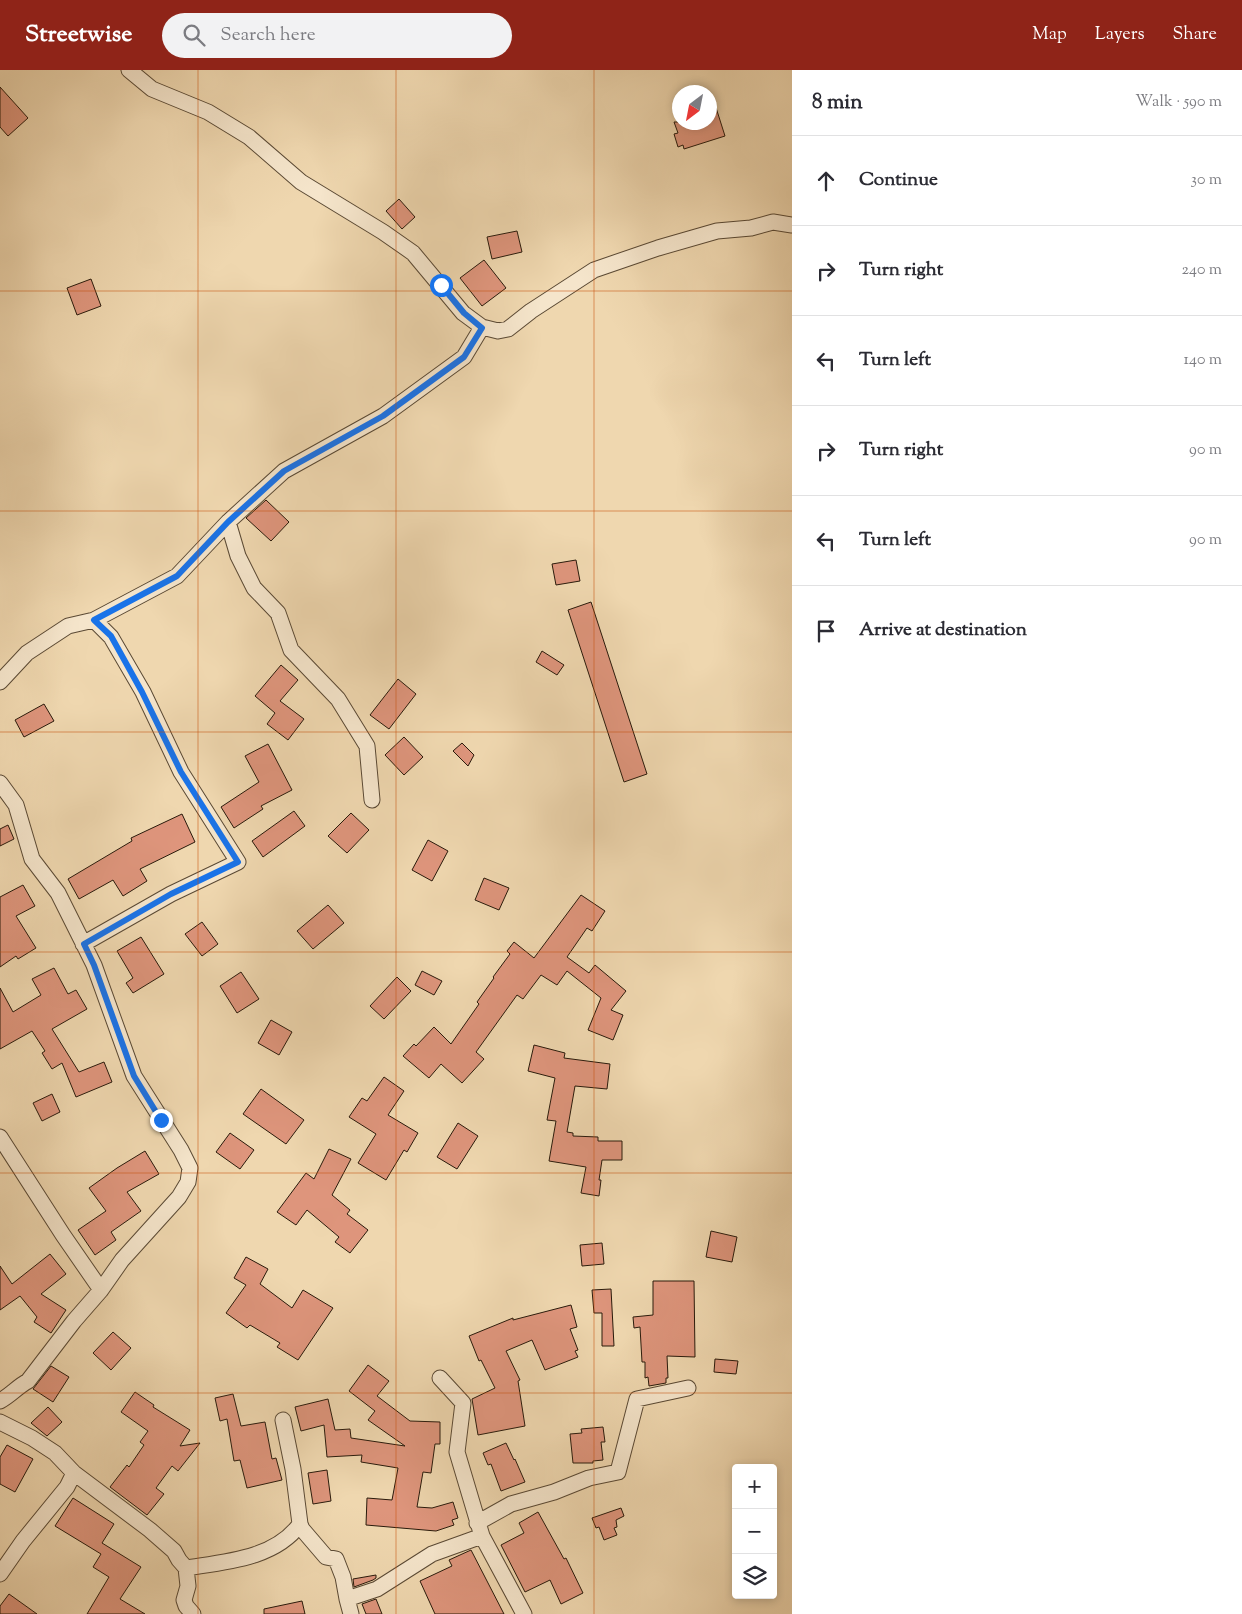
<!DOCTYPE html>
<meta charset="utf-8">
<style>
:root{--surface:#fff;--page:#f2f2f3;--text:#2b2b33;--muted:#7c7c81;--line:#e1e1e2;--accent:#8f2418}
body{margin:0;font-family:"Sorts Mill Goudy",serif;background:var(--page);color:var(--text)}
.controls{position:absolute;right:15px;bottom:15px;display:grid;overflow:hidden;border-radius:5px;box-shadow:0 2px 8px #0003}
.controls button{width:45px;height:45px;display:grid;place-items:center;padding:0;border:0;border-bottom:1px solid var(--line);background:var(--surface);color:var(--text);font:25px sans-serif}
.compass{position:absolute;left:672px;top:15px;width:45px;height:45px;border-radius:50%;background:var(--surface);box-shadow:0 2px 8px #0003;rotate:212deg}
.stop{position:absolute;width:15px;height:15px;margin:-11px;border:4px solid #1a73e8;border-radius:50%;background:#fff}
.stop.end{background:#1a73e8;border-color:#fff;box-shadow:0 1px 5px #0008}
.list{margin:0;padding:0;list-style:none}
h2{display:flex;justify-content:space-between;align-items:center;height:65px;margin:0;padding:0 20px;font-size:21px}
h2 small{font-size:16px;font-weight:400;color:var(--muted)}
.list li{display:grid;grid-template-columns:32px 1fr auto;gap:15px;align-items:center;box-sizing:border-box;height:90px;padding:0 20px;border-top:1px solid var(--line)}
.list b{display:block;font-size:19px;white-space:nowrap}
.list em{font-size:16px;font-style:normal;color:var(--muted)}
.icon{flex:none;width:28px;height:28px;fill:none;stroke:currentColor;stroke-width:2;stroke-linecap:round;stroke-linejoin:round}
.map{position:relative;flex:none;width:792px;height:1544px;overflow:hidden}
header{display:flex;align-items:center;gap:30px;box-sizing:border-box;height:70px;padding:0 25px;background:var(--accent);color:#fff}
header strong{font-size:24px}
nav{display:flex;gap:28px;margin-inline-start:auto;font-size:18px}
.search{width:350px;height:45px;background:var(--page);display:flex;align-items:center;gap:12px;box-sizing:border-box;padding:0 18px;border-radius:28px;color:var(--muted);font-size:19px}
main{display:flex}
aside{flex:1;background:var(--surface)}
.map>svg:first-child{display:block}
.building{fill:#de957c;stroke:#291a0b}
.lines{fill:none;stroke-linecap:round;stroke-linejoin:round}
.street-casing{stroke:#5a4934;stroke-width:17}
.street{stroke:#f5e5cb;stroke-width:15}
.route{stroke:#1a73e8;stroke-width:6}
.grid{fill:none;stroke:#cb500c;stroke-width:1;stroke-opacity:0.55}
</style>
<header>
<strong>Streetwise</strong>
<div class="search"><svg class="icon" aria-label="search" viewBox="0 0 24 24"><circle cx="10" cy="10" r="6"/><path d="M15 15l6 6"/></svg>Search here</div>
<nav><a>Map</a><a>Layers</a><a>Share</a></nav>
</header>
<main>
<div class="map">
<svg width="792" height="1544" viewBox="0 0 792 1544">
<rect width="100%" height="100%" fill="#efd7af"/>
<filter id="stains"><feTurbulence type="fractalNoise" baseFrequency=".004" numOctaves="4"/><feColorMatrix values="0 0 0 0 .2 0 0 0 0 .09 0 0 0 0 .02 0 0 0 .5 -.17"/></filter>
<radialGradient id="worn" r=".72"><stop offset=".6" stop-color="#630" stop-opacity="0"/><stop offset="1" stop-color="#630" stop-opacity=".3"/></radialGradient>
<path class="building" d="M 0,17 L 28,48 L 8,66 L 0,57 Z
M 710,25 L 712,25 L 725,66 L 684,79 L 683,75 L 678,77 L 674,64 L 678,63 L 674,52 L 710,52 Z
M 399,129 L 415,147 L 402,159 L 386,141 Z
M 517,161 L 522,182 L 492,189 L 487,167 Z
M 484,190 L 506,218 L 482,236 L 460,208 Z
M 91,209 L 101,236 L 77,245 L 67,218 Z
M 266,430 L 289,452 L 271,471 L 246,448 Z
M 576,490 L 580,511 L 556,515 L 552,494 Z
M 591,532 L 647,704 L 624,712 L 568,540 Z
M 542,581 L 564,595 L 557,605 L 536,592 Z
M 281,595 L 298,610 L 280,631 L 304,649 L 288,670 L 267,654 L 275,643 L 255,626 Z
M 398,609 L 416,624 L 389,659 L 370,645 Z
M 44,634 L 54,651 L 24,667 L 15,650 Z
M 404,667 L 423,687 L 404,705 L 385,685 Z
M 462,673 L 474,685 L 468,696 L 453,681 Z
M 268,674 L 292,720 L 261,736 L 263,739 L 234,758 L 221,737 L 259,712 L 245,686 Z
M 294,741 L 305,756 L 263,787 L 252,771 Z
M 351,743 L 369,760 L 347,783 L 328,766 Z
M 182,744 L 195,772 L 140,799 L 147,811 L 123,826 L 113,810 L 79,829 L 68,809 L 132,771 L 131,768 Z
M 8,755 L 14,769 L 0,776 L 0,759 Z
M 428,770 L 448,781 L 432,811 L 412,800 Z
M 484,808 L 509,818 L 499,840 L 475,830 Z
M 23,815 L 35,836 L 16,846 L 36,878 L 18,889 L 16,886 L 0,897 L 0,827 Z
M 581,825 L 605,841 L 592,861 L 587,858 L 567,887 L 589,903 L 595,895 L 626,921 L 611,940 L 623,945 L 613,970 L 588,960 L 601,928 L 567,901 L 557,915 L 541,905 L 523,929 L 517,925 L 476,982 L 484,989 L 462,1013 L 441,994 L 429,1008 L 403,986 L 414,974 L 416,976 L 434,957 L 451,974 L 479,934 L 477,932 L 494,908 L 493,907 L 510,884 L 507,881 L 514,872 L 534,888 Z
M 328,835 L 344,853 L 313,879 L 297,861 Z
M 202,852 L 218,874 L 202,886 L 185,864 Z
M 141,867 L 164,904 L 133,923 L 126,913 L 133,908 L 117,881 Z
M 54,898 L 68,924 L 76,920 L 87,939 L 52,959 L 79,1002 L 104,992 L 112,1012 L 76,1027 L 62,993 L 52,999 L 42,983 L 45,981 L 32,961 L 0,979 L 0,918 L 13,942 L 41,925 L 32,909 Z
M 422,901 L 442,911 L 434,925 L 415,915 Z
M 241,902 L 259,929 L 237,943 L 220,916 Z
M 397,907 L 411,921 L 384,949 L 370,936 Z
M 271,950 L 292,962 L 279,985 L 258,973 Z
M 534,975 L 565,983 L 564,988 L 610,994 L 607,1019 L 575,1016 L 567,1062 L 573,1063 L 573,1066 L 598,1067 L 598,1071 L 622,1071 L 622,1090 L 602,1090 L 599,1110 L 601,1110 L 599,1126 L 581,1123 L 586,1097 L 549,1091 L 556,1051 L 547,1050 L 555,1008 L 528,1001 Z
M 384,1007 L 404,1021 L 388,1045 L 418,1063 L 407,1082 L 404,1080 L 386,1110 L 358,1093 L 376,1064 L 349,1047 L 362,1028 L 367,1031 Z
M 261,1019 L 304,1050 L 286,1074 L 243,1044 Z
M 52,1024 L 60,1042 L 42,1051 L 33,1033 Z
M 458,1053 L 478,1066 L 457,1099 L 437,1087 Z
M 230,1063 L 254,1080 L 240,1099 L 216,1082 Z
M 329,1079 L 351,1089 L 332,1125 L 350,1140 L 347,1144 L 368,1160 L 350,1183 L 335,1172 L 339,1167 L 307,1140 L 296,1155 L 277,1142 L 306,1103 L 314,1109 Z
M 145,1081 L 159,1104 L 127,1122 L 141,1141 L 111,1162 L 116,1170 L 95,1185 L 78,1160 L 106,1141 L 89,1118 L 117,1098 Z
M 711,1161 L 737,1167 L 732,1192 L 706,1187 Z
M 602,1173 L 604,1194 L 582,1196 L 580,1175 Z
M 50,1184 L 66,1204 L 41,1224 L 66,1240 L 51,1263 L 34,1252 L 37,1247 L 20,1226 L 0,1240 L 0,1196 L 12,1214 Z
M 246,1187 L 268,1199 L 260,1214 L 292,1238 L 303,1220 L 333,1238 L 298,1290 L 277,1277 L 280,1273 L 250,1255 L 247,1258 L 226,1243 L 246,1215 L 234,1208 Z
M 653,1211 L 694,1211 L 695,1287 L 667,1286 L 668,1308 L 666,1308 L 666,1313 L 649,1316 L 648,1307 L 645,1308 L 645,1292 L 642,1292 L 640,1257 L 634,1258 L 633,1247 L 653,1245 Z
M 611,1219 L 614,1276 L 602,1276 L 602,1243 L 594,1243 L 592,1220 Z
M 571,1235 L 577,1257 L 570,1259 L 578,1280 L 575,1281 L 578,1287 L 545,1300 L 532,1270 L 506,1281 L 520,1310 L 518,1311 L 525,1356 L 478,1365 L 472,1329 L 495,1318 L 481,1290 L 479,1291 L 469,1266 L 513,1248 L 513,1250 Z
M 113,1262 L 131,1278 L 111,1300 L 93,1283 Z
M 715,1289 L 738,1291 L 736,1304 L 714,1302 Z
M 368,1295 L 389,1311 L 377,1326 L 410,1351 L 440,1352 L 440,1374 L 435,1374 L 431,1403 L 423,1402 L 417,1437 L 432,1438 L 453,1432 L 458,1448 L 452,1450 L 454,1455 L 436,1461 L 366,1455 L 367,1428 L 392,1430 L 398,1398 L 361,1392 L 362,1385 L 327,1387 L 324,1355 L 301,1361 L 295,1337 L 328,1329 L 335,1360 L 350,1359 L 351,1368 L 405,1376 L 368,1350 L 375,1341 L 349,1321 Z
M 51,1296 L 69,1307 L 53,1332 L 33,1319 Z
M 135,1322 L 154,1335 L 153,1337 L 190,1360 L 180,1376 L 200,1373 L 178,1401 L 172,1396 L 156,1418 L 164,1424 L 147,1445 L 110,1417 L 127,1395 L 129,1397 L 144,1375 L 140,1372 L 148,1361 L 121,1342 Z
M 233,1324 L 241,1356 L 265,1352 L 272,1389 L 276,1388 L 282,1410 L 247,1418 L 240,1390 L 234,1391 L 227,1349 L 220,1351 L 215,1328 Z
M 48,1337 L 62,1352 L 47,1366 L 31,1353 Z
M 603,1357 L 605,1372 L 601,1372 L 603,1390 L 593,1391 L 593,1393 L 573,1393 L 570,1364 L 582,1363 L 581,1359 Z
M 506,1373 L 514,1390 L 515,1389 L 525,1412 L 501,1421 L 491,1394 L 488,1395 L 483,1383 Z
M 7,1375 L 33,1389 L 15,1422 L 0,1414 L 0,1387 Z
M 327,1400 L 331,1431 L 313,1434 L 308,1403 Z
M 73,1428 L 114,1454 L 102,1473 L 141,1497 L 120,1529 L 145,1544 L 87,1544 L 109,1507 L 93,1497 L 101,1484 L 55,1456 Z
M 621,1438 L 624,1446 L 616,1450 L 617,1457 L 614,1458 L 617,1465 L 604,1470 L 599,1457 L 596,1458 L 592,1448 Z
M 538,1442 L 564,1489 L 566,1488 L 583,1523 L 561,1534 L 550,1510 L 525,1522 L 501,1475 L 524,1463 L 519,1453 Z
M 471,1480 L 504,1544 L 435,1544 L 420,1511 L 452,1496 L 449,1490 Z
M 376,1505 L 376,1508 L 373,1510 L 354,1517 L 353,1509 Z
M 9,1524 L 37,1544 L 0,1544 L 0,1536 Z
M 376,1529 L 382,1544 L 366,1544 L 362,1534 Z
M 302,1531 L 305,1544 L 264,1544 L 264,1539 Z"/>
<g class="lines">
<g class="street-casing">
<path id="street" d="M 129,0 L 152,19 L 208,42 L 249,67 L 301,112 L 383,162 L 413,183 L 463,243 L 482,257 L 498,261 L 508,259 L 531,241 L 594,200 L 658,178 L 717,161 L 751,158 L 773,152 L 792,155
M 228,452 L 238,486 L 254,518 L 278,543 L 291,580 L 338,629 L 367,676 L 372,730
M 0,612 L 27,583 L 68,556 L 94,550 L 177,506 L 228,452 L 284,401 L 383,346 L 464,287 L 482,257
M 0,713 L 16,735 L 32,789 L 58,823 L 94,895 L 134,1006 L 181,1080 L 190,1098 L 188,1112 L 179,1127 L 122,1190 L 101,1220 L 74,1251 L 28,1311 C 17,1317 11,1325 0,1331
M 83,874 L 171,824 L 238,792 L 181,702 L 143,622 L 111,567 L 94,550
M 0,1067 L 63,1165 L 101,1220
M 283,1350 L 293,1399 L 300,1454 L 302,1459 L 326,1487 L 336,1489 L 343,1507 L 347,1529
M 0,1352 L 32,1368 L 55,1383 L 74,1403 L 150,1460 L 174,1481 L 179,1490 L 186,1498 L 188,1516 L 184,1530 L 186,1536 L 193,1544
M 477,1453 L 511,1434 L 554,1422 L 589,1408 L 618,1402 L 637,1329 L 688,1318
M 482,1466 L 524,1544
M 186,1498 C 224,1492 275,1489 300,1454
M 0,1504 L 23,1471 L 67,1417 L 74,1403
M 351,1544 L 347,1529 L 377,1519 L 432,1484 L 482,1466 L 457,1382 L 463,1333 L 440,1308"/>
</g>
<use href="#street" class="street"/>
</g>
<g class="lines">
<path class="route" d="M 161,1050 L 134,1006 L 94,895 L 84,874 L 171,824 L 238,792 L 181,702 L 142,622 L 111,566 L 94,550 L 177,506 L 228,452 L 284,401 L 383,346 L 464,287 L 482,258 L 464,243 L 441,215"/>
</g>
<path class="grid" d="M 198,0 L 198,1544M 396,0 L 396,1544M 594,0 L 594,1544M 0,221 L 792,221M 0,441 L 792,441M 0,662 L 792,662M 0,882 L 792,882M 0,1103 L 792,1103M 0,1323 L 792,1323"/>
<rect width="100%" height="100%" filter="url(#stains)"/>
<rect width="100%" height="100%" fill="url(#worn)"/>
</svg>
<div class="controls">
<button>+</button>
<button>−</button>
<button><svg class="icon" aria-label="layers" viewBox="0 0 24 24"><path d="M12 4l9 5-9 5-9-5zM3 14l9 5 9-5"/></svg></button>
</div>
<svg class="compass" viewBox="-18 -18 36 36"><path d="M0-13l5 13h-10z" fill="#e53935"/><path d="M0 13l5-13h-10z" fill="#7c7c81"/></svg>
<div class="stop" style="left:441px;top:215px"></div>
<div class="stop end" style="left:161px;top:1050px"></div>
</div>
<aside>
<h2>8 min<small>Walk · 590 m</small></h2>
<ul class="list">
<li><svg class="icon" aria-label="ahead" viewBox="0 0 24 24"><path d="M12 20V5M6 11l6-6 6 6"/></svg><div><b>Continue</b></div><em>30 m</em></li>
<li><svg class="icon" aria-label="right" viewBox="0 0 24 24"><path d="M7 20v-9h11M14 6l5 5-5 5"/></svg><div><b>Turn right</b></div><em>240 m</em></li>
<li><svg class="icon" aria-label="left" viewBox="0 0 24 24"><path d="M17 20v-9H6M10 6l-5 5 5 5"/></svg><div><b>Turn left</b></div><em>140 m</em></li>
<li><svg class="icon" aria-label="right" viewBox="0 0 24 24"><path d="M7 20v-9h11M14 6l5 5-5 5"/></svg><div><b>Turn right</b></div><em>90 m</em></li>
<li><svg class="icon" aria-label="left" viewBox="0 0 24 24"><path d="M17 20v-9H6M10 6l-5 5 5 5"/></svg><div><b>Turn left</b></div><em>90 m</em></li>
<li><svg class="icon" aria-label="arrive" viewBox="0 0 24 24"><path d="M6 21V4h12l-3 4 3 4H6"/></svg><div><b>Arrive at destination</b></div></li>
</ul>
</aside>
</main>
